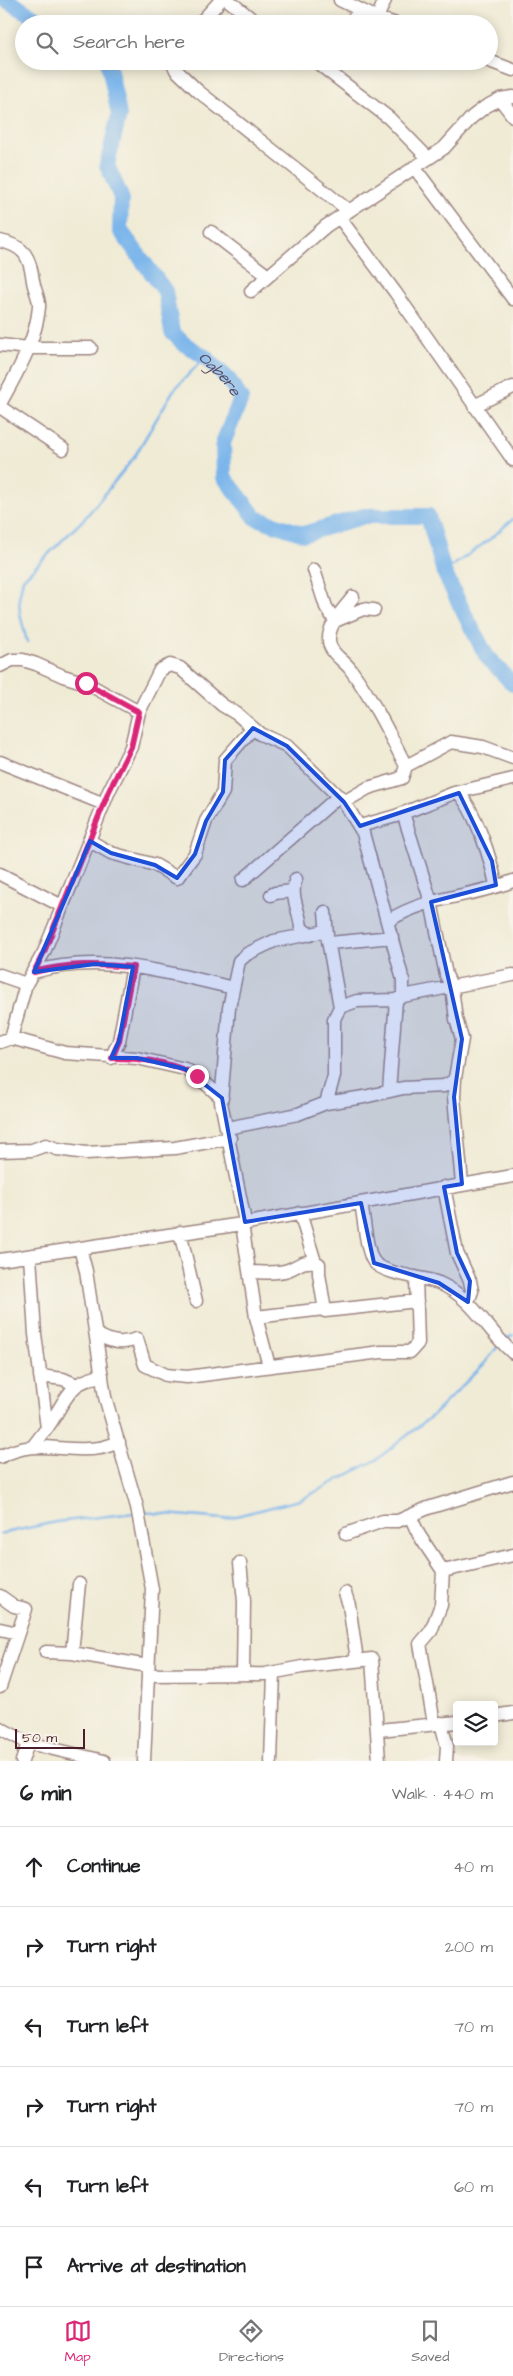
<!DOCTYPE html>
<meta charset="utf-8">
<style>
:root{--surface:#fff;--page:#f2f2f2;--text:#202124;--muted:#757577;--line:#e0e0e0;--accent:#db2777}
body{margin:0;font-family:"Architects Daughter",sans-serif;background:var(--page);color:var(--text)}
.controls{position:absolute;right:15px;bottom:15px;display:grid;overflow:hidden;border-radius:5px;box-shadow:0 2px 12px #0003}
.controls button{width:45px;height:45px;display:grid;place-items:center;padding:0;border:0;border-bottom:1px solid var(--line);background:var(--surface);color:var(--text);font:25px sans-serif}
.scale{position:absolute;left:15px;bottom:12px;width:70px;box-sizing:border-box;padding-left:5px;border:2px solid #4a1f2b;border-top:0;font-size:14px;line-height:18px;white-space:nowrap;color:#4a1f2b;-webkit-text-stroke:4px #f7f3e8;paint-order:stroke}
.stop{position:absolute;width:15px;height:15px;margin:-11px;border:4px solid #db2777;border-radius:50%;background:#fff}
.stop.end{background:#db2777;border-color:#fff;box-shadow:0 1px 5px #0008}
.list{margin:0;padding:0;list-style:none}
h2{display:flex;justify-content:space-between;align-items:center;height:65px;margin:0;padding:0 20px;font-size:21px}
h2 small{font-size:16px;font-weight:400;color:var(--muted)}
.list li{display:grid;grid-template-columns:32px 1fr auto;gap:15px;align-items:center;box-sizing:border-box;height:80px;padding:0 20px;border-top:1px solid var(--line)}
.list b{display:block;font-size:19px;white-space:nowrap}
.list em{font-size:16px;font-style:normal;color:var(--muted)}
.icon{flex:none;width:28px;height:28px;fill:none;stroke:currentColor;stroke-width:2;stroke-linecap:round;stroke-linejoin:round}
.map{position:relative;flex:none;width:513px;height:1761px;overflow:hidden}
.search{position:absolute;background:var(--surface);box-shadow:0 2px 12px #0003;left:15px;right:15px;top:15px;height:55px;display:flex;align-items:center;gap:12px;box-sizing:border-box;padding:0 18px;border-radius:28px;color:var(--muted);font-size:19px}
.sheet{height:545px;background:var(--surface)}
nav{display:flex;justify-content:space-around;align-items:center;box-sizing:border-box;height:70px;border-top:1px solid var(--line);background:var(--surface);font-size:14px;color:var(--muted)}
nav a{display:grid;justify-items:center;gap:2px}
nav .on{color:var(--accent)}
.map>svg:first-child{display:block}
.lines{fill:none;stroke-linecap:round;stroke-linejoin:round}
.stream{stroke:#7ab5eb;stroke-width:2.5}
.river{stroke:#7ab5eb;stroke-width:16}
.minor-casing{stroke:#9d8580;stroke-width:15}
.minor{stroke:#fff;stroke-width:12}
.route{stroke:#db2777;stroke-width:6}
.marked{fill:#1d4ed8;fill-opacity:0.2;stroke:#1d4ed8;stroke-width:4;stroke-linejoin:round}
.labels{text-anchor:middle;stroke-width:4;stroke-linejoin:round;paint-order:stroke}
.water-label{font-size:16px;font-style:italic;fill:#584c65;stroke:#f7f3e8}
</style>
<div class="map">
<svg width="513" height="1761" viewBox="0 0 513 1761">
<rect width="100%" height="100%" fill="#f7f3e8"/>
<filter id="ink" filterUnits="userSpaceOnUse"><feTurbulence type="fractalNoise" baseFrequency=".02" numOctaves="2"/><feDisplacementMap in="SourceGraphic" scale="10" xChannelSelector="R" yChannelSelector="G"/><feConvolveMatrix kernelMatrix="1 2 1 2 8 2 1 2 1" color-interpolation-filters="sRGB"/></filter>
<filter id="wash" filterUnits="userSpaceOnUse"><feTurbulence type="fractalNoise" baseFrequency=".0096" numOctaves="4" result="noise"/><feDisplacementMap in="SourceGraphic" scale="20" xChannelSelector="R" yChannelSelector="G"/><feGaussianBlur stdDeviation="1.12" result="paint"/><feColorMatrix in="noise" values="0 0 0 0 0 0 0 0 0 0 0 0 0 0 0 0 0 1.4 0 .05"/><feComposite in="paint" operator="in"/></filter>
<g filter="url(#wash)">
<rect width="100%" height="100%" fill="#f0ebd5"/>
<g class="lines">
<path class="stream" d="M 444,572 L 490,539 L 513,519
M 27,642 L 20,614 L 19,598 L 23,579 L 85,518 L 133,459 L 173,391 L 205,357
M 504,1339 L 513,1335
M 142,1512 L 224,1519 L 300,1500 L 376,1460 L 433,1415 L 484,1364 L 499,1345
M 0,1534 L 56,1522 L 134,1513"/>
<g class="river">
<path d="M 6,0 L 46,24"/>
<path id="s1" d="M 108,61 L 119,115 L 107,165 L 121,197 L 120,230 L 165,291 L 172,332 L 183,343 L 205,357 L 229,380 L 241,399 L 223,443 L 224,477 L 256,518 L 304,534 L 364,516 L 428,516 L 444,572 L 465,615 L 487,657 L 513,684"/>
</g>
</g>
</g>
<g filter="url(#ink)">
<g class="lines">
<g class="minor-casing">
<path id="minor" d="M 228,0 L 258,24
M 340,0 L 377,18 L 396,24
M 377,18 L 385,0
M 199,24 L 221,0
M 348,24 L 361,11
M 172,61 L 176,70 L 198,91 L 349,211
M 315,61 L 389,118 L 428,158
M 489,61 L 513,70
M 500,99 L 513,116
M 414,167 L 513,299
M 339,217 L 395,292 L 513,460
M 211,232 L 268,276
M 0,241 C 25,246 30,257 33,281 C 34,289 40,299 39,307 C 36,342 16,374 0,404
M 251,291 L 326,226 L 444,148 L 472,117 L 485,107 L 500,99 L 513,97
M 0,345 L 29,348 L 91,348
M 474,406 L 513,387
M 0,407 L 63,449
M 314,570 L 326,607 L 335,621 L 363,609 L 374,610
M 353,597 C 344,609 328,624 329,640 C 329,653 344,660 351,670 C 373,700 389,733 406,766
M 0,666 L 12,660 L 23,660 L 36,664 L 63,676 L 86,683 L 139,712
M 0,762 L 104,804
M 459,793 C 476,813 491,859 496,885
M 344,802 L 368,788 L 402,778 L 406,766 L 451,742 L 483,747 L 513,758
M 403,813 L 431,902 L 446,975 L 452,988 L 456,1019 L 462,1039 L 455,1078 L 454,1097 L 462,1184
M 360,826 L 396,816 L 454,793 L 513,779
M 90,841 L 111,853 L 155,865 L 177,878 L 195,854 L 206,821 L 223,792 L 225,760 L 253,728
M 0,874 L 62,906
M 296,879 C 289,895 300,911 301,928 L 310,935
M 243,880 L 339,796
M 271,895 L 275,893 L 292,891
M 325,912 L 327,935 L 340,1007
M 388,921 C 426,896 473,897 513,881
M 330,943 L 392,937
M 34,972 C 99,953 168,972 233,988
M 0,975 L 26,984
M 11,1038 L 26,984 L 44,952 L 109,791 L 131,747 L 139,712 L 160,670 L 170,665 L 180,668 L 222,705 L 237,714 L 260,734 L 287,746 L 344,802 L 363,833 L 403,980 L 403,996
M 0,1042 L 11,1038 L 65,1053 L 137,1058 L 185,1069 L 197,1076 L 222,1098
M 111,1058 L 119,1041 L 133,967
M 389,1091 L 396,1000
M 326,1103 L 334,1076 L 334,1019 L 340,1007 L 357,1001 L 396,1000 L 403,996 L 513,975
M 227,1128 L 298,1114 L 326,1103 L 364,1097 L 403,1088 L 444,1086 L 455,1080
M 0,1151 L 32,1150 L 46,1145 L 57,1149 L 86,1153 L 175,1148 L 230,1138
M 444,1187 L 457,1253 L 470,1281 L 472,1291 L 468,1302
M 361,1203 C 364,1217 366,1252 374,1262 C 385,1275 423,1277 439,1283 C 475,1299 486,1330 513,1353
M 300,1213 L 315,1262 L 319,1264 L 319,1274 L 325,1311 L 417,1301
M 245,1222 L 221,1102 L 229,1008 L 239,961 L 247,954 L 274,941 L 321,932 L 327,935
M 242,1224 L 256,1317 L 269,1366
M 180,1232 L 196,1301
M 80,1248 L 86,1271 L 105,1397 L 137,1507 L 152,1589 L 144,1761
M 30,1256 L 35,1334 L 47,1428 L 34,1445
M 0,1260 L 242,1224 L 513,1176
M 251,1272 C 262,1272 278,1274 288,1270 C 301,1265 300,1261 315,1262
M 256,1317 L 324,1309
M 96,1334 C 111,1342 120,1345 137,1339 L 145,1365 L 166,1375 L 187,1377 L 381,1352 L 410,1352 L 418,1343 L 416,1277
M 40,1376 L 63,1379 L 77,1385
M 47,1428 C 57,1415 64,1396 76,1386 C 83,1380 94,1378 102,1375
M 0,1457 C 38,1437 62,1454 100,1448 C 106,1447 113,1444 119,1442
M 410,1516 L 419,1535 L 443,1571 L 441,1605 L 431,1631 L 420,1644 L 434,1723
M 346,1534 L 383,1521 L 398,1521 L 428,1508 L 513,1482
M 240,1563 L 244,1601 L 243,1674
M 443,1571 L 513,1555
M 345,1593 L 349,1605 L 357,1660
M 0,1596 L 14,1606 L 26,1609 L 0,1687
M 0,1629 L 18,1633
M 46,1652 L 72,1653 L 148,1666
M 72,1653 L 79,1584
M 149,1675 L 265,1674 L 302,1667 L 372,1659 L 379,1761
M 494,1716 L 513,1713
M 441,1723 L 447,1746 L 446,1761
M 0,1728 L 28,1743 L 104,1761
M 379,1730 L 457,1722
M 22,1761 L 28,1743
M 271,1761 L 274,1673"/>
</g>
<use href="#minor" class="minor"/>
</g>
</g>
<g class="lines" filter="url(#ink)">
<path class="route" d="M 86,683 L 139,712 L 131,747 L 109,791 L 44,952 L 34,972 C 67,963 99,964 133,967 L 119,1041 L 112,1058 C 140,1058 172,1062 197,1076"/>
</g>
<path class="marked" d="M 253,728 L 287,746 L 344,802 L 360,826 L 459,793 L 492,861 L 496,885 L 431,902 L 462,1039 L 454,1097 L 462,1184 L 444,1187 L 457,1253 L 470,1281 L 468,1302 L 439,1283 L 374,1263 L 361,1203 L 245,1222 L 222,1098 L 185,1069 L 137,1058 L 111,1058 L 119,1041 L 133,967 L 95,964 L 34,972 L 90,841 L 111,853 L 155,865 L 177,878 L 195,854 L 206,821 L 223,792 L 225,760 Z"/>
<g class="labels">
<g class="water-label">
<text dy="6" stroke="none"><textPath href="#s1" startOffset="356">Ogbere</textPath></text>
</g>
</g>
</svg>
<div class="controls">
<button><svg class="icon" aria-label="layers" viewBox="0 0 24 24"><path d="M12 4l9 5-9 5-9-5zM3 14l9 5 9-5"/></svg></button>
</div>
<div class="scale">50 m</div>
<div class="stop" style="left:86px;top:683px"></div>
<div class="stop end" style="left:197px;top:1076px"></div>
<div class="search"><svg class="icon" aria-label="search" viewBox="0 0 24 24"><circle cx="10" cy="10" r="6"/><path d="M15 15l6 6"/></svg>Search here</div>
</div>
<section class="sheet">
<h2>6 min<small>Walk · 440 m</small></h2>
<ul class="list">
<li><svg class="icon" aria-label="ahead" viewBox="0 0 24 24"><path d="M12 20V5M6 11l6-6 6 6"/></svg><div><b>Continue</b></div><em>40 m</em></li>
<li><svg class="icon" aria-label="right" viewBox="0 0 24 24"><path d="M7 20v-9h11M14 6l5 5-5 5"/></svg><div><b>Turn right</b></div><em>200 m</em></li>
<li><svg class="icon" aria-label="left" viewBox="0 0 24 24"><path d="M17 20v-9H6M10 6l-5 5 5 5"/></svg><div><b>Turn left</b></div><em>70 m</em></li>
<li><svg class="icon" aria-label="right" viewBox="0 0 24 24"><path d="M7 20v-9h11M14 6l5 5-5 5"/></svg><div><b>Turn right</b></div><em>70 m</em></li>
<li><svg class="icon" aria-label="left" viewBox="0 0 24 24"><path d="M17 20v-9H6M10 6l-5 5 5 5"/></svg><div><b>Turn left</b></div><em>60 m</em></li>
<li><svg class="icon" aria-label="arrive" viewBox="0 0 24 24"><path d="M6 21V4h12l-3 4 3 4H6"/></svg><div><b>Arrive at destination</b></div></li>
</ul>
</section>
<nav>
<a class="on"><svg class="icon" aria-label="map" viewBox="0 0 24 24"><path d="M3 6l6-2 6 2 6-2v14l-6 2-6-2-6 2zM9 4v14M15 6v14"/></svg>Map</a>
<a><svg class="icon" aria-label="directions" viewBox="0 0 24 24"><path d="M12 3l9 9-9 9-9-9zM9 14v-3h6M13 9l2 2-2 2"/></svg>Directions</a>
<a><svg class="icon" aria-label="saved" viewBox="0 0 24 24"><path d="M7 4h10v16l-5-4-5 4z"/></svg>Saved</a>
</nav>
